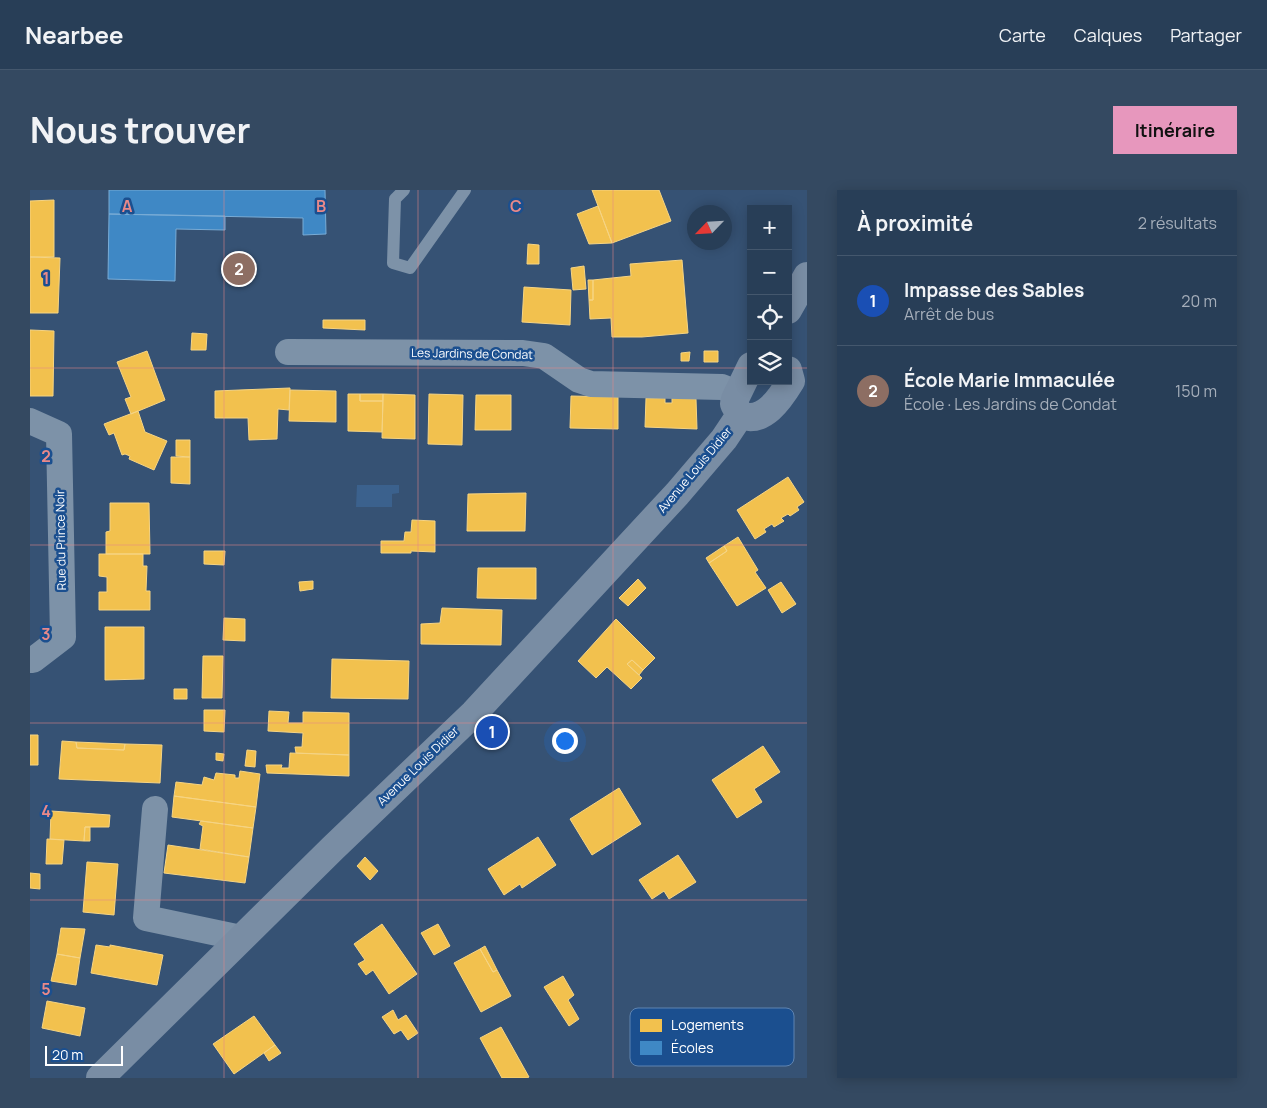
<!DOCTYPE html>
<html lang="fr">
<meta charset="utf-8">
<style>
:root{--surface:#283e57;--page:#344961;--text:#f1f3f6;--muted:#a5aeba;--line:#44576d;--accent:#e797bd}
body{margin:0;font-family:Manrope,sans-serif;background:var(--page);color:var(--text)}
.controls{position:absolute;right:15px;top:15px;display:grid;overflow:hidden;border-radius:0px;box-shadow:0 2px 12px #0003}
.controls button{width:45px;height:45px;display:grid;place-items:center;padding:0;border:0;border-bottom:1px solid var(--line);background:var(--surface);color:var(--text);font:25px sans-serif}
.compass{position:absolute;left:657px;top:15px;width:45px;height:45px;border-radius:50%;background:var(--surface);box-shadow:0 2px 12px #0003;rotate:245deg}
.scale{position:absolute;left:15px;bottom:12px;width:78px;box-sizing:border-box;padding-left:5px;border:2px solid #fff;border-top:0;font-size:14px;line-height:18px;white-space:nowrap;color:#fff;-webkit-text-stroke:4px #1b4f8f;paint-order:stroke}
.you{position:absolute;left:534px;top:550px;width:18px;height:18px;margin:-12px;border:4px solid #fff;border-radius:50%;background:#1a73e8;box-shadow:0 0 0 8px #1a73e833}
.badge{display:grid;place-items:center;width:32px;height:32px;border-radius:50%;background:var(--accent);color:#fff;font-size:16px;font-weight:700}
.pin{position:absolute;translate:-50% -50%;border:2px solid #fff;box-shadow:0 1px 5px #0006}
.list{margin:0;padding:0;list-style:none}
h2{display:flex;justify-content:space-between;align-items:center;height:65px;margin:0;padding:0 20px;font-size:21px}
h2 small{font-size:16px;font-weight:400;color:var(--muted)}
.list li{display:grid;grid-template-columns:32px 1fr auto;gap:15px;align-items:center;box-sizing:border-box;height:90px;padding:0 20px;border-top:1px solid var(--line)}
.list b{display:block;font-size:19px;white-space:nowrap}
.list p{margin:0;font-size:16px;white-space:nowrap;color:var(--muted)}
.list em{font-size:16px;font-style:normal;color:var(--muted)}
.icon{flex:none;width:28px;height:28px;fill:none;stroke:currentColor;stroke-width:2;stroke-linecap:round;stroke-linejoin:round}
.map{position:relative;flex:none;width:777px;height:888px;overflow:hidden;border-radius:0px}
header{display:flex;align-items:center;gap:30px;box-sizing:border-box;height:70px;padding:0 25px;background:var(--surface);border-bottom:1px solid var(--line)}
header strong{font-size:24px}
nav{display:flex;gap:28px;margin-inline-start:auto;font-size:18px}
.intro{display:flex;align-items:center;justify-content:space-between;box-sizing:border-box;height:120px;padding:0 30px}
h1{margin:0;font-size:35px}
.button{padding:12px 22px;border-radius:0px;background:var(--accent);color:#111;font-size:18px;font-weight:700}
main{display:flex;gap:30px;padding:0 30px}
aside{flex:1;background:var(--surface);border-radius:0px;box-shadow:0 2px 12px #0003}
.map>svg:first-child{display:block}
.water{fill:#3b618d}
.homes{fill:#f2c14e;stroke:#f6d483}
.schools{fill:#3f88c5;stroke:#79acd6}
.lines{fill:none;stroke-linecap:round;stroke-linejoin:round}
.lane{stroke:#7d92a8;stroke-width:12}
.street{stroke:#7d92a8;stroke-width:26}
.secondary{stroke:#798da4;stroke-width:28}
.grid{fill:none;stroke:#e88989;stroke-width:1;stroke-opacity:0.55}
.labels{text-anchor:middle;stroke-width:5;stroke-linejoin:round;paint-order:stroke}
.street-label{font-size:12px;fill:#fff;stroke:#1b4f8f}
.key{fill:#1b4f8f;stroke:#5f84b1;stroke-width:1}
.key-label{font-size:14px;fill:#fff}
.grid-label{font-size:16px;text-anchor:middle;font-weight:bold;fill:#e88989;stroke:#1b4f8f;stroke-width:5;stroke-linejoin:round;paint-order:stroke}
</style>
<header>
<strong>Nearbee</strong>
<nav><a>Carte</a><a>Calques</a><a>Partager</a></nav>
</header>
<div class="intro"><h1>Nous trouver</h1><a class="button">Itinéraire</a></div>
<main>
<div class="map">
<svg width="777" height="888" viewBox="0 0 777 888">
<rect width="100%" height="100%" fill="#365274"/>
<path class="water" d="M 327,295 L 369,295 L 369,303 L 362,304 L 362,317 L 326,317 Z"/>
<path class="homes" d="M 562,0 L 629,0 L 641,31 L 582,53 Z
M 24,10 L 24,67 L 0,67 L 0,11 Z
M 568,16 L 582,53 L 559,54 L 547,24 Z
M 498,54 L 509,55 L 509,74 L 497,74 Z
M 0,67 L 30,68 L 28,123 L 0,123 Z
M 652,70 L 658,143 L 612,147 L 582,147 L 581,128 L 560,129 L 559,110 L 563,110 L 563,90 L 601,86 L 600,74 Z
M 554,76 L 556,99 L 543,100 L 541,78 Z
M 558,90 L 563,90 L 563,110 L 559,110 Z
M 494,97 L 541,100 L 540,135 L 492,132 Z
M 293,130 L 335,130 L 335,140 L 293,138 Z
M 0,140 L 24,141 L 23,206 L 0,206 Z
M 162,143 L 177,144 L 176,160 L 161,160 Z
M 117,161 L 135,210 L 101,224 L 95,209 L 101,207 L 87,172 Z
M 674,161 L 688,161 L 688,172 L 674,172 Z
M 660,162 L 659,171 L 651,171 L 651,163 Z
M 260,198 L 259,220 L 248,219 L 247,249 L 219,250 L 218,228 L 185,228 L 185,201 Z
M 260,200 L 306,201 L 306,232 L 259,231 Z
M 318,204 L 330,204 L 330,211 L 353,211 L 352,242 L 318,241 Z
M 330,204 L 353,204 L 353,211 L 330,211 Z
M 353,204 L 385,205 L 385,249 L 352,248 Z
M 399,204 L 433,205 L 432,255 L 398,254 Z
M 446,205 L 481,205 L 481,240 L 445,240 Z
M 541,206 L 588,207 L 588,239 L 540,238 Z
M 616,208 L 635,208 L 635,213 L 642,213 L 642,208 L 666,209 L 667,239 L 615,237 Z
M 108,221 L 115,242 L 137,251 L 124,280 L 99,269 L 100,266 L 95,264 L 92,265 L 84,243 L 79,245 L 74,234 Z
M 146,250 L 160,250 L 160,267 L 146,266 Z
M 141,267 L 160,267 L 160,294 L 141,293 Z
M 758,287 L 774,312 L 767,317 L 769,320 L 760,326 L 758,324 L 751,328 L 754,331 L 744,337 L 742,334 L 734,339 L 736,342 L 725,349 L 707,320 Z
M 496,303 L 495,341 L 437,341 L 438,304 Z
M 80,313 L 119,313 L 120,364 L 76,364 L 76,342 L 80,341 Z
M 382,330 L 405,331 L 405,362 L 381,361 L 381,363 L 351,363 L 351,351 L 374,351 L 375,342 L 381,342 Z
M 708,347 L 728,380 L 725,382 L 736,398 L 707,416 L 679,373 L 697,361 L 694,356 Z
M 694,356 L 697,361 L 679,373 L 676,368 Z
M 174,361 L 195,361 L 194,375 L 174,374 Z
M 69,364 L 113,364 L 113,376 L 117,376 L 116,401 L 120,401 L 120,420 L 69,420 L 69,402 L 77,402 L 77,387 L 69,386 Z
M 448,378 L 506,378 L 506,409 L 447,408 Z
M 608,389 L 616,398 L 598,416 L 589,408 Z
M 283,391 L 283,399 L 270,401 L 269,392 Z
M 751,392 L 766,414 L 752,423 L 738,400 Z
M 412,418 L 472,420 L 471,455 L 391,454 L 391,434 L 410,433 Z
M 194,428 L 215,429 L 215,451 L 193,450 Z
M 586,429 L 625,468 L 613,480 L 602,470 L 597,474 L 612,488 L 601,499 L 577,477 L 566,488 L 548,471 Z
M 75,437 L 114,437 L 114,489 L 75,490 Z
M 173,466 L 193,466 L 192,508 L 172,508 Z
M 302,469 L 379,471 L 378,509 L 301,508 Z
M 602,470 L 613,480 L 609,485 L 597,474 Z
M 144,499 L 157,499 L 157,509 L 144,509 Z
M 174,520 L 195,520 L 194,542 L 174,541 Z
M 239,521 L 259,522 L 258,533 L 273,533 L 273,522 L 319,523 L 319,565 L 266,563 L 265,557 L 272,557 L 273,543 L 238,541 Z
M 0,545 L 8,545 L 8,575 L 0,575 Z
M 32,551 L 46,552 L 47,558 L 94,560 L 95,554 L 132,555 L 130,593 L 29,589 Z
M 46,552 L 95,554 L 94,560 L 47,558 Z
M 733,556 L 750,582 L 724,599 L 732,612 L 707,628 L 682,590 Z
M 217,560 L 226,561 L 225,577 L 215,576 Z
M 186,563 L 194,564 L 193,571 L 186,570 Z
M 260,563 L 319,565 L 319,586 L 237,583 L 236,575 L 252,575 L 251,578 L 259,578 Z
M 210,581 L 230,584 L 226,617 L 144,606 L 146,592 L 172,595 L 174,587 L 184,590 L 186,583 L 205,585 L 205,588 L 209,588 Z
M 589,598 L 611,634 L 562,665 L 540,629 Z
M 144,606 L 226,617 L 223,638 L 142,627 Z
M 21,621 L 80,625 L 79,637 L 55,637 L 54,651 L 20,649 Z
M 171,631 L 223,638 L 219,667 L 170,659 L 173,636 L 169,634 Z
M 55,637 L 60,637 L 60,651 L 54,651 Z
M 508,647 L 526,675 L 492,698 L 490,694 L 474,705 L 458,679 Z
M 17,649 L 34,650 L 32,674 L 16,674 Z
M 138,655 L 219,667 L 215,693 L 134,683 Z
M 648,665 L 666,692 L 639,709 L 634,701 L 622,709 L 609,690 Z
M 335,667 L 348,681 L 340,690 L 327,676 Z
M 57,672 L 88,674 L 84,725 L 53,722 Z
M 0,683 L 10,684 L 10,699 L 0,698 Z
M 352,734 L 387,784 L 359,804 L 343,780 L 336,785 L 328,774 L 335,770 L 324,754 Z
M 408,734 L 420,756 L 404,765 L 391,743 Z
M 31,738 L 55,739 L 50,768 L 27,764 Z
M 66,755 L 80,757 L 80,755 L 133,765 L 127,795 L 61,783 Z
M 455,756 L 467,780 L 463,782 L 450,759 Z
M 450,759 L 463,782 L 467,780 L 481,806 L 451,822 L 424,773 Z
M 27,764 L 50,768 L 46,795 L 21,791 Z
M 533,786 L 544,805 L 538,810 L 549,829 L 539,836 L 514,797 Z
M 17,811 L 55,818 L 50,846 L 12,838 Z
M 363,820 L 368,830 L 376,825 L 388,843 L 378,850 L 371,840 L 364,844 L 352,827 Z
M 224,826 L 245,855 L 204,884 L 183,854 Z
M 471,837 L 499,887 L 497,888 L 472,888 L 450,848 Z
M 245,855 L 251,863 L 239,871 L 234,863 Z"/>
<path class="schools" d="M 79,0 L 295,0 L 296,44 L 273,45 L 273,28 L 79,24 Z
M 79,24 L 195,26 L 195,40 L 146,39 L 145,91 L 78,89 Z"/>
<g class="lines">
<path class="lane" d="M 374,0 L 365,9 L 363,73 L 380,78 L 435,0"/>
<path class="street" d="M 258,162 L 493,163 L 514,166 L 549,190 L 561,194 L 692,197 L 707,203
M 0,231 L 29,244 L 33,447 L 3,470 L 0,470
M 125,619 L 116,728 L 211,748"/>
<path class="secondary" d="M 758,120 L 777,86
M 721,176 L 705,209 L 704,214 L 710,225 C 733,235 750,209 761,191 L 758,180
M 70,888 L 303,658 L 444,523 L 647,304 L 694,249 L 710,225"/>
</g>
<path class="grid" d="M 194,0 L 194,888M 388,0 L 388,888M 583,0 L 583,888M 0,178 L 721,178M 758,178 L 777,178M 0,355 L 777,355M 0,533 L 777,533M 0,710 L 777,710"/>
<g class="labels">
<g class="street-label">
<text transform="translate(442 164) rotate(1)" y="4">Les Jardins de Condat</text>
<text transform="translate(665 280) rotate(-50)" y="4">Avenue Louis Didier</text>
<text transform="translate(31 350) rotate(-91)" y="4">Rue du Prince Noir</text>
<text transform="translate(388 576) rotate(-44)" y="4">Avenue Louis Didier</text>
</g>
</g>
<rect x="600" y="818" width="164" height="58" rx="8" class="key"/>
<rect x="610" y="829" width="22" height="13" fill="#f2c14e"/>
<rect x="610" y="851" width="22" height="14" fill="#3f88c5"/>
<g class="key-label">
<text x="641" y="840">Logements</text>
<text x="641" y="863">Écoles</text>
</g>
<g class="grid-label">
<text x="97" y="22">A</text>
<text x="291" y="22">B</text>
<text x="486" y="22">C</text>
<text x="16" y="94">1</text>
<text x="16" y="272">2</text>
<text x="16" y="450">3</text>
<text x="16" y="627">4</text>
<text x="16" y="805">5</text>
</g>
</svg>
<div class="controls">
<button>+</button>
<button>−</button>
<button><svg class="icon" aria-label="locate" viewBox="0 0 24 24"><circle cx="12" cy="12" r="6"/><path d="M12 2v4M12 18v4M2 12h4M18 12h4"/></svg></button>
<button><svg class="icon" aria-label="layers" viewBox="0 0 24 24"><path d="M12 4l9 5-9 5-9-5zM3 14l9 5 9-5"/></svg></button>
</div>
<svg class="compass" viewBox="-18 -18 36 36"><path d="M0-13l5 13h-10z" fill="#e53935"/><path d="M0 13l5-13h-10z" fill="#a5aeba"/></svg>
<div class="scale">20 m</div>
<div class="you"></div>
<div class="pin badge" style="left:462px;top:542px;background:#1a4fb4">1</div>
<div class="pin badge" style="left:209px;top:79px;background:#8d6e63">2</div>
</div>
<aside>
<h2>À proximité<small>2 résultats</small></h2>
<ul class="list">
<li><span class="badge" style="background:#1a4fb4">1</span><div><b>Impasse des Sables</b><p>Arrêt de bus</p></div><em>20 m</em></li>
<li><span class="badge" style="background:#8d6e63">2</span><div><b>École Marie Immaculée</b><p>École · Les Jardins de Condat</p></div><em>150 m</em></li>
</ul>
</aside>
</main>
